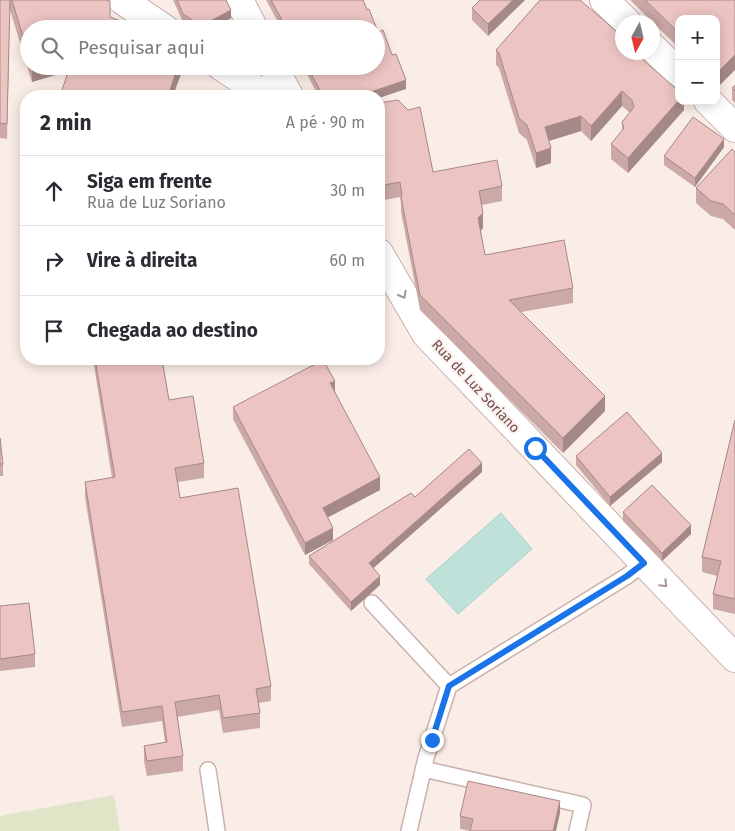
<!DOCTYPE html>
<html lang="pt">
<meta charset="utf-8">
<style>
:root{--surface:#fff;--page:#f7f7f7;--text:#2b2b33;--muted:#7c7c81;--line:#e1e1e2}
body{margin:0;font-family:"Fira Sans",sans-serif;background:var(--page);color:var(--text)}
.controls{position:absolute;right:15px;top:15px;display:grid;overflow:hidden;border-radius:10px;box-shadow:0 2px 12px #0003}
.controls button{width:45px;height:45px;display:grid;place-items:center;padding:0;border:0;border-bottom:1px solid var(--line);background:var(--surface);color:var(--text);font:25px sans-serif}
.compass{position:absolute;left:615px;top:15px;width:45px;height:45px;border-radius:50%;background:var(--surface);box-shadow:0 2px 12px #0003;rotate:188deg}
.stop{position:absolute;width:15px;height:15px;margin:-11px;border:4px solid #1a73e8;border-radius:50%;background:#fff}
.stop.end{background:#1a73e8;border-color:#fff;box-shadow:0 1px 5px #0008}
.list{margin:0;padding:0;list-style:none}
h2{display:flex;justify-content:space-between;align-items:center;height:65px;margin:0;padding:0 20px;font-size:21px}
h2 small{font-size:16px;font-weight:400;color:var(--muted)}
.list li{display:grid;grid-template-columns:32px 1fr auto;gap:15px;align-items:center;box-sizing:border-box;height:70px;padding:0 20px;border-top:1px solid var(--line)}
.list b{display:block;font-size:19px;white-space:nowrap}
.list p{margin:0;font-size:16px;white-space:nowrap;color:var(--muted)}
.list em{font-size:16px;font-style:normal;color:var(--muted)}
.icon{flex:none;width:28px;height:28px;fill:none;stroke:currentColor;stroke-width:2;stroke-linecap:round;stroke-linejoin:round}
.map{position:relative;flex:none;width:735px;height:831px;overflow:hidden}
.search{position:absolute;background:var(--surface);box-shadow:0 2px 12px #0003;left:20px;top:20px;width:365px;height:55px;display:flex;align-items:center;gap:12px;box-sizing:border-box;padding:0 18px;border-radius:28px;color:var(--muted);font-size:19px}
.panel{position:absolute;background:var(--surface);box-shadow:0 2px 12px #0003;left:20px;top:90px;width:365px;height:275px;border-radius:20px}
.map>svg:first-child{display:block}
.green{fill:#dee6c7}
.water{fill:#bee1d9;stroke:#a5d1c8}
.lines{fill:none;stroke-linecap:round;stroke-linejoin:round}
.lane-casing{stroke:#cab1ae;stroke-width:18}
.street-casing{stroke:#cab1ae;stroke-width:30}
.lane{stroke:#fff;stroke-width:15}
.street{stroke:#fff;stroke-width:28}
.wall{fill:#cba9a7}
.shaded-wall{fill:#a58988}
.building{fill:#ecc4c2;stroke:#a58988}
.oneway{stroke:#a99595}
.route{stroke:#1a73e8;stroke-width:6}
.labels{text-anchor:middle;stroke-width:4.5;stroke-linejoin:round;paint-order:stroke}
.street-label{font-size:14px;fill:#704f4f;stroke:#fdf1ed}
</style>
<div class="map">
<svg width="735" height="831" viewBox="0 0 735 831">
<rect width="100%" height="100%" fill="#faece7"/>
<path class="green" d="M 114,795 L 120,831 L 0,831 L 0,816 Z"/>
<path class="water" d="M 501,513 L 532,549 L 458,614 L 426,579 Z"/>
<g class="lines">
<g class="lane-casing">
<path id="lane" d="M 372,603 L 449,686
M 423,769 L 583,805 L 577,831
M 208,770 L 217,831
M 409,831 L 426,758 L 449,686 L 627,576 L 644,563"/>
</g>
<g class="street-casing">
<path id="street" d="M 122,0 L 165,29
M 239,0 L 254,29
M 604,0 L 627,22
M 652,47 L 679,73
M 221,66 L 266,96
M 273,66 L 289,96
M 708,101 L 735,128
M 379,253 L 426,334 L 735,658"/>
</g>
<use href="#lane" class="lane"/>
<use href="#street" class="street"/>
</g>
<path class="wall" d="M 0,0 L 106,0 L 29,29 L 29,66 L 184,66 L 69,71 L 32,82 L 10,10 L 7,139 L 0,138 Z
M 173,0 L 226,0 L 231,18 L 212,29 L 192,29 L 183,22 Z
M 266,0 L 363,0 L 406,89 L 379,96 L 318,96 L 303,66 L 376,66 L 376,29 L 282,29 Z
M 525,0 L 488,36 L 472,20 L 472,8 Z
M 630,0 L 735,0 L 718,87 L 716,85 L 716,19 L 679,19 L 679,48 Z
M 496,50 L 636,54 L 684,101 L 684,110 L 628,173 L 611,159 L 611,144 L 622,131 L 622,122 L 630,113 L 622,106 L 591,141 L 581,131 L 549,141 L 551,163 L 536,168 L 527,140 L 519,133 L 499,68 L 496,65 Z
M 735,85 L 735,103 L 732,100 L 732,88 Z
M 379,103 L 433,172 L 502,186 L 502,201 L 482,205 L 483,228 L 481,231 L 485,255 L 573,288 L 573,303 L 521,312 L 605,411 L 563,453 L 420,310 L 401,212 L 401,203 L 400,197 L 379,201 Z
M 724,147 L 695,187 L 664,165 L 664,156 Z
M 735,152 L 735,230 L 723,219 L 711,216 L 696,203 L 696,188 Z
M 93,359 L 162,359 L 169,400 L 204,463 L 204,478 L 178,482 L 180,498 L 271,686 L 271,701 L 259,703 L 260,713 L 260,728 L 223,733 L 219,710 L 177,717 L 183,756 L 183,771 L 147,776 L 144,761 L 144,746 L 165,742 L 162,721 L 122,727 L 85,497 L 85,482 L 112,478 Z
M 335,392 L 380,490 L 328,517 L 333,540 L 305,555 L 233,419 L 233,407 Z
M 735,420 L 735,614 L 713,609 L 713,594 L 717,576 L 702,572 L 702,557 Z
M 0,438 L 3,464 L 3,476 L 0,476 Z
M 576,456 L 662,462 L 610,506 L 576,465 Z
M 482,472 L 373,568 L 380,585 L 351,611 L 309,564 L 309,556 L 415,497 Z
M 623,512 L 691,534 L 662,561 L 623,521 Z
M 0,606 L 35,654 L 35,667 L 0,671 Z
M 560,813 L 470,831 L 460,829 L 460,816 Z"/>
<path class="shaded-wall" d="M 513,0 L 525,0 L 488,36 L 488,24 Z
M 231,10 L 231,18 L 212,29 L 201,29 L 201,26 Z
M 735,55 L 735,70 L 718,87 L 718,72 Z
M 35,66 L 75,66 L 75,69 L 32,82 L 32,67 Z
M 178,66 L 184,66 L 173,96 L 168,96 Z
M 406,80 L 406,89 L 379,98 L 379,96 L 359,96 Z
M 622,91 L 622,106 L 591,141 L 591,126 Z
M 679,100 L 679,101 L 684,101 L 684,110 L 628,173 L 628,158 Z
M 581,116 L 581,131 L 545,142 L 545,127 Z
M 724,139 L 724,147 L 695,187 L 695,178 Z
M 551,148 L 551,163 L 536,168 L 536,153 Z
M 483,213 L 483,228 L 478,233 L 478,218 Z
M 335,381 L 335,393 L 330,383 Z
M 605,396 L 605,411 L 563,453 L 563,438 Z
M 662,453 L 662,462 L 610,506 L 610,497 Z
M 482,463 L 482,472 L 369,572 L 369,563 Z
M 380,477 L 380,490 L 323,520 L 323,508 Z
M 691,525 L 691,534 L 662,561 L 662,553 Z
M 333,528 L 333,540 L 305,555 L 305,543 Z
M 380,576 L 380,585 L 351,611 L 351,602 Z
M 560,801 L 560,813 L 556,831 L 553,831 Z"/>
<path class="building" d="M 0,0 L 10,0 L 7,124 L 0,123 Z
M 12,0 L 106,0 L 110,1 L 110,17 L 142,29 L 29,29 L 29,56 Z
M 177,0 L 226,0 L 231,10 L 201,26 L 183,14 Z
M 271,0 L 363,0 L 367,10 L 369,9 L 378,32 L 383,30 L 392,55 L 396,54 L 406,80 L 359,96 L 323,96 L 307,66 L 376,66 L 376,29 L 287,29 Z
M 480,0 L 513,0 L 488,24 L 472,8 Z
M 540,0 L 580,0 L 622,36 L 622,52 L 636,52 L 636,54 L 679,91 L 679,100 L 628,158 L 611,144 L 624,128 L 622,122 L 634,107 L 632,100 L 622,91 L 591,126 L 581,116 L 545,127 L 551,148 L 536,153 L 527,125 L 519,118 L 499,53 L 496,50 Z
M 645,0 L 735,0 L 735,55 L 718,72 L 716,70 L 716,19 L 679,19 L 679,33 Z
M 70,66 L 178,66 L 168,96 L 113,96 L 113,95 L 113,96 L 60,96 Z
M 735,85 L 735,91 L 732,88 Z
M 398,100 L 408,110 L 420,107 L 433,172 L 497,160 L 502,186 L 479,191 L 483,213 L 478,218 L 485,255 L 564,240 L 573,288 L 509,300 L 605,396 L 563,438 L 420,295 L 401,197 L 402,195 L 400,182 L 379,186 L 379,103 Z
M 693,117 L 724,139 L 695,178 L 664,156 Z
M 732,149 L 735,152 L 735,215 L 723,204 L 711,201 L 696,188 Z
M 95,359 L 162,359 L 169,400 L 193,396 L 204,463 L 175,468 L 180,498 L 238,488 L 271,686 L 256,689 L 260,713 L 223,718 L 219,695 L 175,702 L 183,756 L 147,761 L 144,746 L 167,742 L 162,706 L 122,712 L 85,482 L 115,477 Z
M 323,360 L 335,381 L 330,383 L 380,477 L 323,508 L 333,528 L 305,543 L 233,407 Z
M 627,412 L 662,453 L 610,497 L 576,456 Z
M 735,420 L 735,599 L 713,594 L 721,561 L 702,557 Z
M 0,438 L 3,464 L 0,464 Z
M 469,449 L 482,463 L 369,563 L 380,576 L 351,602 L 309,556 L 411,493 L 415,497 Z
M 652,485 L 691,525 L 662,553 L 623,512 Z
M 29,603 L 35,654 L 0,659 L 0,606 Z
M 468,781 L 560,801 L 553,831 L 470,831 L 473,819 L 460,816 Z"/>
<defs><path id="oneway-chevron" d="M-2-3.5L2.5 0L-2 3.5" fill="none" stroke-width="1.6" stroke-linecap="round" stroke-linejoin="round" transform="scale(1.25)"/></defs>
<g class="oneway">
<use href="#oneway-chevron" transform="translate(403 295) rotate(60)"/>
<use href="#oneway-chevron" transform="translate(664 584) rotate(46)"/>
</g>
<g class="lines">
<path class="route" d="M 432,740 L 449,686 L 627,576 L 644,563 L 535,448"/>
</g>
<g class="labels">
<g class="street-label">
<text transform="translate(476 386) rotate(47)" y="5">Rua de Luz Soriano</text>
</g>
</g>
</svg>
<div class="controls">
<button>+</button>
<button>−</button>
</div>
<svg class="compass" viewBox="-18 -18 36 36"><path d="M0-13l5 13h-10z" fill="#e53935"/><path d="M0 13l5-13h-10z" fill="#7c7c81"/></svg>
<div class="stop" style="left:535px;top:448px"></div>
<div class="stop end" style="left:432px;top:740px"></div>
<div class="search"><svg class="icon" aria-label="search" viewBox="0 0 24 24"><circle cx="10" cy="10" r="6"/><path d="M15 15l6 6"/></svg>Pesquisar aqui</div>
<section class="panel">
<h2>2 min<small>A pé · 90 m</small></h2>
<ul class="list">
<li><svg class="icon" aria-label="ahead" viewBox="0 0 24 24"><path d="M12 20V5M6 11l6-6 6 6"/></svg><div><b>Siga em frente</b><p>Rua de Luz Soriano</p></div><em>30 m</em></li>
<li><svg class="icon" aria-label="right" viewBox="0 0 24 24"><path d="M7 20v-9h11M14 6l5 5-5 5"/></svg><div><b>Vire à direita</b></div><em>60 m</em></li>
<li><svg class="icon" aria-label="arrive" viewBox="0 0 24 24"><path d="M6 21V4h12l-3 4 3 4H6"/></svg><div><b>Chegada ao destino</b></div></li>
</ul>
</section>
</div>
